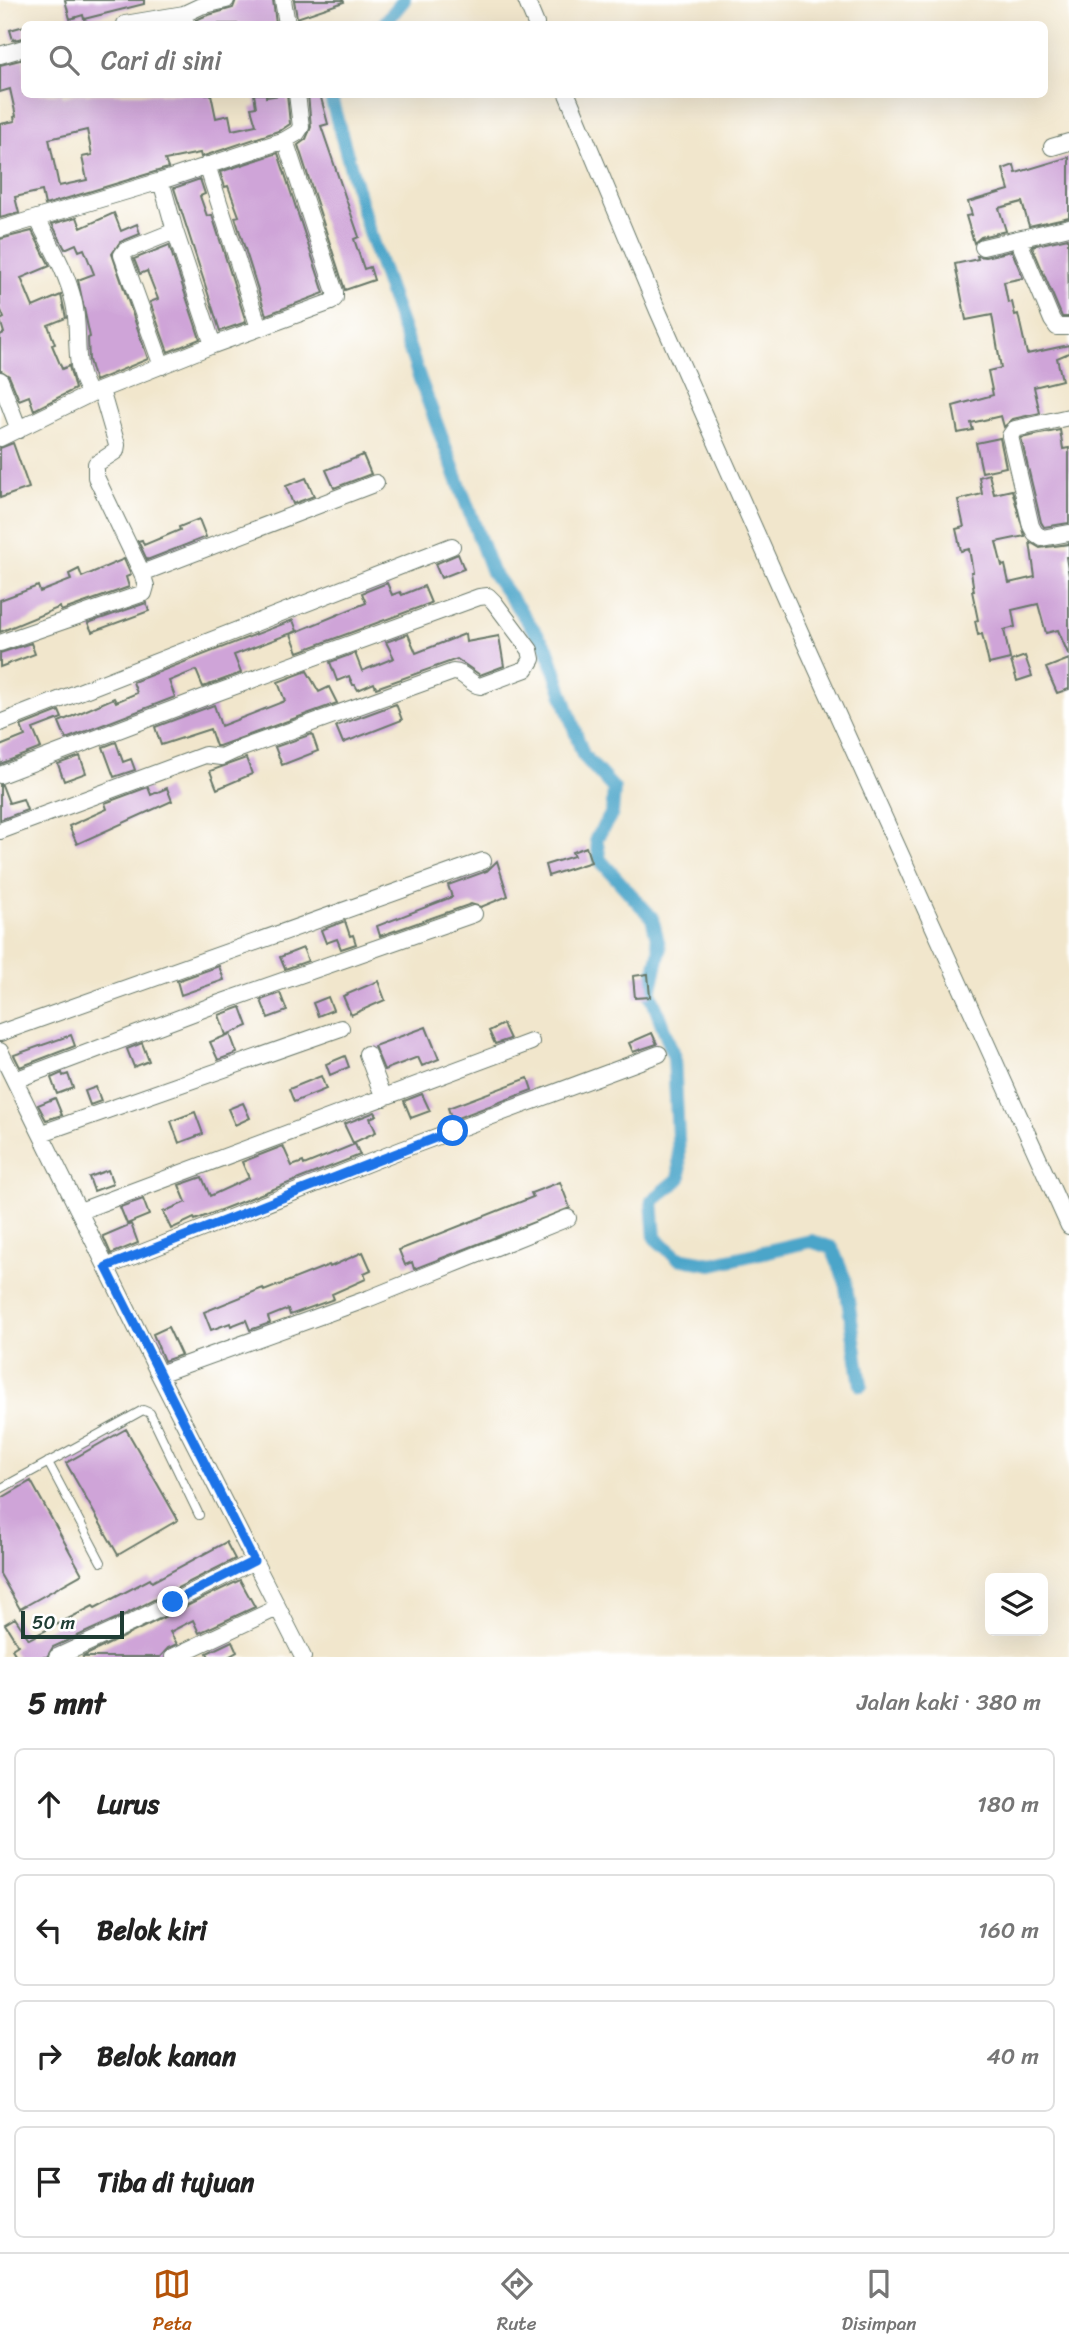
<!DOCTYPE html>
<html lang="id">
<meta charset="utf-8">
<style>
:root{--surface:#fff;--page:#f6f6f6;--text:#222;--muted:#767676;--line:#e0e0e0;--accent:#b45309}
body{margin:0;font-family:Sriracha,sans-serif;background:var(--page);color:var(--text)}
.controls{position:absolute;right:21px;bottom:21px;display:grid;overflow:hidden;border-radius:10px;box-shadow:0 7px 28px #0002}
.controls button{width:63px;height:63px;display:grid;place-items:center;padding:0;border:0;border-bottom:2px solid var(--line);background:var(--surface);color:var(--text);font:35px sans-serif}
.scale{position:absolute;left:21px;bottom:18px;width:103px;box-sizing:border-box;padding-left:7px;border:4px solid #1f3d34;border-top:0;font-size:19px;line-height:24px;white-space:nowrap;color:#1f3d34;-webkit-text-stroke:5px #fff;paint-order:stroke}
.stop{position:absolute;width:21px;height:21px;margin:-16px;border:5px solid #1a73e8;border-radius:50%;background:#fff}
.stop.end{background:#1a73e8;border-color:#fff;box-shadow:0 2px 7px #0008}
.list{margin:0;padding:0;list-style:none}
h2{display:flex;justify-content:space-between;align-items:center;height:91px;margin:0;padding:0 28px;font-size:30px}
h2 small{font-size:23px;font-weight:400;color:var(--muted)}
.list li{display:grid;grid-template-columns:46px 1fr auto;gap:21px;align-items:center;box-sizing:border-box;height:112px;margin:0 14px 14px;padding:0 14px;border:2px solid var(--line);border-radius:10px}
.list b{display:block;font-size:26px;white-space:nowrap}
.list em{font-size:23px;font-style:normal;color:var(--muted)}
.icon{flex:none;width:38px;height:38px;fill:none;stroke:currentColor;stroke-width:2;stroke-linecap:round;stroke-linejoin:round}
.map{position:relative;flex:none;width:1069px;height:1657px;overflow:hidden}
.search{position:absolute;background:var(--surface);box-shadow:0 7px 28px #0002;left:21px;right:21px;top:21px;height:77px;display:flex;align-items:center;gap:18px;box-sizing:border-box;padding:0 24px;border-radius:10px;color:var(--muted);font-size:26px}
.sheet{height:595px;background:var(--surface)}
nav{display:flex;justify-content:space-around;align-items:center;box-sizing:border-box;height:98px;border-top:2px solid var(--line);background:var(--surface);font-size:19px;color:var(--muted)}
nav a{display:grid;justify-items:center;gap:4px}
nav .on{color:var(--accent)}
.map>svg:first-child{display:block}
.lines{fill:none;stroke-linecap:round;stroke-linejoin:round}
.canal{stroke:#4ba5c9;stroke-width:14}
.building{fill:#cfa4d8;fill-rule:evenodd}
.lane-casing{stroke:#687869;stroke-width:10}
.street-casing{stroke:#687869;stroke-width:18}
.lane{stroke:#fff;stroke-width:8}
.street{stroke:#fff;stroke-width:16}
.route{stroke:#1a73e8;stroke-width:9}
</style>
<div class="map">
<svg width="1069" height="1657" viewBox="0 0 1069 1657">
<rect width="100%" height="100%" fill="#fff"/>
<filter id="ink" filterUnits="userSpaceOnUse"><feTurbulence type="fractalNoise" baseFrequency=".0143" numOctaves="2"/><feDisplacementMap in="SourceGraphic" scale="14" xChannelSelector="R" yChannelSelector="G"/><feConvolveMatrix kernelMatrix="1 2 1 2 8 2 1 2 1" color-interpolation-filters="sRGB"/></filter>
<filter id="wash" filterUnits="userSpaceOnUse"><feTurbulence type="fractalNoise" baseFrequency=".00686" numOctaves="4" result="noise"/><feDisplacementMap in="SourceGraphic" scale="28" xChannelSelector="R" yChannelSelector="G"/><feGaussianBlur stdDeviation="1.57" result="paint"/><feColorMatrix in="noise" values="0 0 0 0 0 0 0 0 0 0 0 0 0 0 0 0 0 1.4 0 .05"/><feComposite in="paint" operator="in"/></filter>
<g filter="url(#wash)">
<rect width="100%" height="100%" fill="#f1e6cc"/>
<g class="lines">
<path class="canal" d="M 384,24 L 404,0
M 334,94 L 332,102 L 369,232 L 421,382 L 492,572 L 547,648 L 583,755 L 614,789 L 612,813 L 596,839 L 600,860 L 652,918 L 660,950 L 650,992 L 674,1057 L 680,1178 L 652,1201 L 655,1238 L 678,1258 L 712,1264 L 811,1241 L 832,1248 L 845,1280 L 861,1385"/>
</g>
<g id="blocks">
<path class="building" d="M 65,0 L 144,0 L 144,4 L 84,19 L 83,15 L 70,19 Z
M 236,0 L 273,0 L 276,24 L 196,24 L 196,20 L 205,16 L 233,8 Z
M 294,0 L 343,0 L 344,2 L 297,18 Z
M 24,26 L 24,38 L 13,40 L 10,30 Z
M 24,59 L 24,94 L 62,94 L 63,97 L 75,94 L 211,94 L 216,118 L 229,115 L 232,130 L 256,125 L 251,108 L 256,107 L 254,94 L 266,94 L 266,97 L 287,94 L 290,124 L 281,130 L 201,157 L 200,153 L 165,160 L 168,168 L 45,205 L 42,191 L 15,197 L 19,213 L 0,218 L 0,124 L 15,121 L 14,117 L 16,116 L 10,89 L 0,92 L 0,65 ZM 87,130 L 92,155 L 82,157 L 87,180 L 59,186 L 49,139 Z
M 308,94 L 320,94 L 328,124 L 321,126 L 359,237 L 354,239 L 364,269 L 370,267 L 374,280 L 345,290 L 298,145 L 306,139 L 311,127 Z
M 278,153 L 324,293 L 266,315 L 235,217 L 239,216 L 228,186 L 225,187 L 220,172 Z
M 1069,157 L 1069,217 L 1029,226 L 1022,202 L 999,208 L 1006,231 L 981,237 L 974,243 L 966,216 L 972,215 L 968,202 L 1009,190 L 1003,169 L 1014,165 L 1016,173 Z
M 200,179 L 205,194 L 200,196 L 207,216 L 212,215 L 246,322 L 220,331 L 174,188 Z
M 114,213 L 121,231 L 137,224 L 140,234 L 120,242 L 112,254 L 148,359 L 95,381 L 89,360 L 88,338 L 90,337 L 78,280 L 94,274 L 84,249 L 79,251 L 76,244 L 65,249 L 52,224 L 77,217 L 81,228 Z
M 32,231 L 50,266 L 21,278 L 33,307 L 61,295 L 66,318 L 48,325 L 55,344 L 52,345 L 62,369 L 69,366 L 75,389 L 34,410 L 29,396 L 19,400 L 9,376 L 0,370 L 0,335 L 4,333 L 0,320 L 4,318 L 0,308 L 0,239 Z
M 1068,238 L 1069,317 L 1062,317 L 1032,246 Z
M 169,245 L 200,339 L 168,352 L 150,302 L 158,299 L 147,271 L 140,274 L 134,259 Z
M 1012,251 L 1023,278 L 1004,282 L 1008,303 L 1012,302 L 1015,315 L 1018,314 L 1027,354 L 1069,345 L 1069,353 L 1057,358 L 1062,380 L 1034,387 L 1040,413 L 1013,419 L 1004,427 L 1001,416 L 971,423 L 973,430 L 958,433 L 953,406 L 993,395 L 988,371 L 1001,368 L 992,315 L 966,320 L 955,264 L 978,259 L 977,256 L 985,257 Z
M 1060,430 L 1063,449 L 1069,448 L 1069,523 L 1044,527 L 1041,522 L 1021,438 Z
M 1000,438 L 1006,467 L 982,472 L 976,443 Z
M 13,443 L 29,488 L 0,498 L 0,448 Z
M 363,455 L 371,474 L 334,488 L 326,470 Z
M 989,474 L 994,494 L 1012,490 L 1025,536 L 996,542 L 1002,566 L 1005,565 L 1009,583 L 1035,577 L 1030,542 L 1040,548 L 1069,544 L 1069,557 L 1066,557 L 1069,576 L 1069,656 L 1058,630 L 1046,633 L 1038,604 L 1012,610 L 1015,627 L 1004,630 L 1010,659 L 989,664 L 982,634 L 978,635 L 975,621 L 978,620 L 972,591 L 974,591 L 971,572 L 973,572 L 969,549 L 961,551 L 956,529 L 964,527 L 958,500 L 982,494 L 979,477 Z
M 306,478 L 314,496 L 293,504 L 286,486 Z
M 199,519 L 206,537 L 147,560 L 138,541 L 142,540 L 144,545 L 180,530 L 179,527 Z
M 458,554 L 464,569 L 441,578 L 435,564 Z
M 124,559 L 131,575 L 126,577 L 129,587 L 61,611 L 60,607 L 0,632 L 0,600 L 38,586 L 40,592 L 71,580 L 69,574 L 79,569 L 82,577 Z
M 387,583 L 392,595 L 400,592 L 402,595 L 424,586 L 431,603 L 298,652 L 291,634 L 366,603 L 362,593 Z
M 146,603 L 149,611 L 92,632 L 88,623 Z
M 293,620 L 297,631 L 234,655 L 241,673 L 203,687 L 196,670 L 169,681 L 175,697 L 66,739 L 59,722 L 114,698 L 116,702 L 137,693 L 133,682 Z
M 408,634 L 416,653 L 465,634 L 466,642 L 499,636 L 504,666 L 480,675 L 457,659 L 376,688 L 374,683 L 358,690 L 355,685 L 353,685 L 349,676 L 337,681 L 330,662 L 355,653 L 362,671 L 394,658 L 386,642 Z
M 31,643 L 35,654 L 0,667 L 0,653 Z
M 1025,656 L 1032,676 L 1017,681 L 1011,661 Z
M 1069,659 L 1069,689 L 1057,693 L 1046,668 Z
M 307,671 L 319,692 L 329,687 L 337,703 L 219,746 L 216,746 L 210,729 L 161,745 L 155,727 L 214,705 L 221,726 L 285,701 L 278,682 Z
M 396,704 L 402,720 L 343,743 L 336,726 Z
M 59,711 L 62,718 L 33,729 L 41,748 L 0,764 L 0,746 L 25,736 L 21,726 Z
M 312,734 L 318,751 L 282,765 L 275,747 Z
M 116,742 L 123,762 L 131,759 L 135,770 L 114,777 L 103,747 Z
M 80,756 L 86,773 L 64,781 L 58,764 Z
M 246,758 L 252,774 L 217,789 L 210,771 Z
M 0,785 L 2,785 L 9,803 L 23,799 L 27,810 L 0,820 Z
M 148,787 L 151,795 L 167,788 L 172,801 L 77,844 L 69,826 L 107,809 L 105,803 Z
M 586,847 L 591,862 L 548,876 L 545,865 L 574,856 L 572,852 Z
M 497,861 L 508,896 L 481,907 L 471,904 L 380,936 L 377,926 L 452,897 L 448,885 L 487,871 Z
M 345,921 L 350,936 L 353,935 L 356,944 L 341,949 L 337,939 L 326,943 L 321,930 Z
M 303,948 L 308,961 L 285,969 L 280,957 Z
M 219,966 L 224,980 L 181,995 L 177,981 Z
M 648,974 L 650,997 L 635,998 L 633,976 Z
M 378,981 L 385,1000 L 351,1015 L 343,996 Z
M 280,993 L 287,1011 L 268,1018 L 261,1000 Z
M 328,997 L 333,1010 L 318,1016 L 313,1003 Z
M 241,1007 L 248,1026 L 226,1035 L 219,1015 Z
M 503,1024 L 510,1039 L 495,1044 L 489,1031 Z
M 426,1027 L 439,1059 L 422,1066 L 418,1057 L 384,1070 L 374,1046 Z
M 652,1033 L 657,1044 L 633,1052 L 629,1043 Z
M 230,1034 L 237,1053 L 218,1060 L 210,1042 Z
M 71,1035 L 75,1046 L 20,1067 L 14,1055 Z
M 142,1043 L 149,1061 L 134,1067 L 127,1049 Z
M 345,1056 L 349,1067 L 330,1075 L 326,1064 Z
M 62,1073 L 63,1076 L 68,1074 L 73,1088 L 57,1094 L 51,1078 Z
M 321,1076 L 326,1089 L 294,1102 L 289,1089 Z
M 528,1078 L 532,1090 L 452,1120 L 448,1108 Z
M 96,1087 L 101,1101 L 90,1105 L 85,1091 Z
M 422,1094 L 430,1111 L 411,1118 L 404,1101 Z
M 55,1098 L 62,1115 L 46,1120 L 38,1105 Z
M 243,1103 L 250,1118 L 235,1125 L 228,1109 Z
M 195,1112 L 203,1134 L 179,1143 L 171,1121 Z
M 375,1112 L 377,1115 L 370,1118 L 376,1132 L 353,1143 L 344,1124 Z
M 355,1144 L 360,1155 L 195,1220 L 194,1218 L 171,1229 L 163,1212 L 186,1202 L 179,1185 L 202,1177 L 210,1196 L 249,1178 L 242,1162 L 283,1146 L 292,1166 L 303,1162 L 304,1165 Z
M 108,1170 L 113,1184 L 94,1191 L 89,1177 Z
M 560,1182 L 570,1208 L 414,1269 L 412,1262 L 405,1265 L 399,1250 L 533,1197 L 531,1193 Z
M 143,1199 L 149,1215 L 127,1224 L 120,1207 Z
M 131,1224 L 138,1243 L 111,1254 L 103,1236 Z
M 363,1252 L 371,1270 L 364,1273 L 366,1279 L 332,1294 L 334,1299 L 290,1315 L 288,1309 L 268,1317 L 270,1323 L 250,1330 L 246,1320 L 231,1326 L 230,1323 L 211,1330 L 204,1312 L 263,1288 L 264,1291 L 329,1265 L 330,1267 Z
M 168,1327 L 181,1355 L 164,1361 L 153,1334 Z
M 126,1429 L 178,1520 L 118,1555 L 66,1463 Z
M 31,1481 L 82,1574 L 20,1609 L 0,1574 L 0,1499 Z
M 226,1542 L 235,1559 L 124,1615 L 53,1647 L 47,1657 L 17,1657 L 12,1649 L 18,1645 L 5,1624 L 15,1618 L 29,1639 L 93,1606 L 95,1608 L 150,1579 L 152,1582 Z
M 240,1580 L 255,1607 L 199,1633 L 193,1620 L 170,1632 L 177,1644 L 168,1648 L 160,1657 L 82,1657 Z
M 232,1641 L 237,1652 L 228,1657 L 209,1657 L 207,1653 Z"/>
</g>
</g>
<g filter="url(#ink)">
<use href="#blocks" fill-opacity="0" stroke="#687869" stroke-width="2"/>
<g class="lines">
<g class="lane-casing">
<path id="lane" d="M 48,1462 L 101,1562
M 0,1489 L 143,1410 L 150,1413 L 199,1515"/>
</g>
<g class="street-casing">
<path id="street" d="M 283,0 L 287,24
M 526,0 L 536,24
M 184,14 L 201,6 L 226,0
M 125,24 L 184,14 L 186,24
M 0,55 L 24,48
M 567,94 L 658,311 L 805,643 L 1069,1226
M 1052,147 L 1069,142
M 207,165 L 259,328
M 161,181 L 175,231 L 213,345
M 37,218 C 51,246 67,272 74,303 C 81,334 71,366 90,394
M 0,229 L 161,181 L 285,140 L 297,133 L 301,127 L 297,94
M 1018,239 L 1052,320 L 1057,327 L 1069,327
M 983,247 L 1069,227
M 162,366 L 122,255 L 125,251 L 175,231
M 0,380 L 19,430
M 1069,417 L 1015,429 L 1010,436 L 1031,526 L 1035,533 L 1042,538 L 1069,533
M 0,438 L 90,394 L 213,345 L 331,302 L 335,298 L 335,292 L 285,140
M 142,573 L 376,483
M 0,643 L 144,593 L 146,586 L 142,573 L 96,477 L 96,464 L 116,451 L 117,445 L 101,390
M 0,723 L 452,546
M 0,775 L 205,697 L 479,597 L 488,596 L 494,602 L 530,650 L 532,659 L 526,669 L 480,686 C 469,684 465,672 453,672 L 234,751 L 221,757 L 205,755 L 0,831
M 0,1033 L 483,861
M 0,1051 L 159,1374 L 303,1657
M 367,1054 L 384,1098
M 15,1080 L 214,1005 L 474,914
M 42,1133 L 341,1028
M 80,1211 L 531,1042
M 106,1267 L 401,1150 L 659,1054
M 159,1374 L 370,1298 L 568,1218
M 57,1657 L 129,1624 L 254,1561
M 173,1657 L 277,1608"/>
</g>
<use href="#lane" class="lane"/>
<use href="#street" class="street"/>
</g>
</g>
<g class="lines" filter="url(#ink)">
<path class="route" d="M 173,1602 L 254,1561 L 106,1267 L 453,1131"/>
</g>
</svg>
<div class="controls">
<button><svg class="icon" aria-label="layers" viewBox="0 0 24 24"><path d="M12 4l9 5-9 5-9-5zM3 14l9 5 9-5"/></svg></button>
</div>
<div class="scale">50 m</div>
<div class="stop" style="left:453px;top:1131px"></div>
<div class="stop end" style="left:173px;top:1602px"></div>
<div class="search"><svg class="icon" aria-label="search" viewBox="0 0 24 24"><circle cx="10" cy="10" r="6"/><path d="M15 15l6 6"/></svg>Cari di sini</div>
</div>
<section class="sheet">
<h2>5 mnt<small>Jalan kaki · 380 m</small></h2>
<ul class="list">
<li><svg class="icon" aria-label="ahead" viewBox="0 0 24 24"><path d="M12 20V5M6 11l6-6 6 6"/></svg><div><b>Lurus</b></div><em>180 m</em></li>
<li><svg class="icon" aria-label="left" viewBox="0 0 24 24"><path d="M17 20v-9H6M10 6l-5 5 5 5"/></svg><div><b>Belok kiri</b></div><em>160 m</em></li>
<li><svg class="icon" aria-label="right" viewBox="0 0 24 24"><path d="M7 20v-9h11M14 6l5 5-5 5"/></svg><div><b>Belok kanan</b></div><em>40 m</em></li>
<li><svg class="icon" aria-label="arrive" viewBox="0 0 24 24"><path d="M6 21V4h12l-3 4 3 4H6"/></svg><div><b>Tiba di tujuan</b></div></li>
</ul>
</section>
<nav>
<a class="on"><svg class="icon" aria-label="map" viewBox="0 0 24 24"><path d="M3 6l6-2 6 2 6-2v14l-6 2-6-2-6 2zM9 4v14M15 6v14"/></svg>Peta</a>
<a><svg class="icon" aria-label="directions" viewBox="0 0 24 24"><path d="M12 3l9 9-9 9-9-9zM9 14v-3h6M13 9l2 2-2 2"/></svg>Rute</a>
<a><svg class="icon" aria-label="saved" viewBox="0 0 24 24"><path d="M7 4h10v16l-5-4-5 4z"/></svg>Disimpan</a>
</nav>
